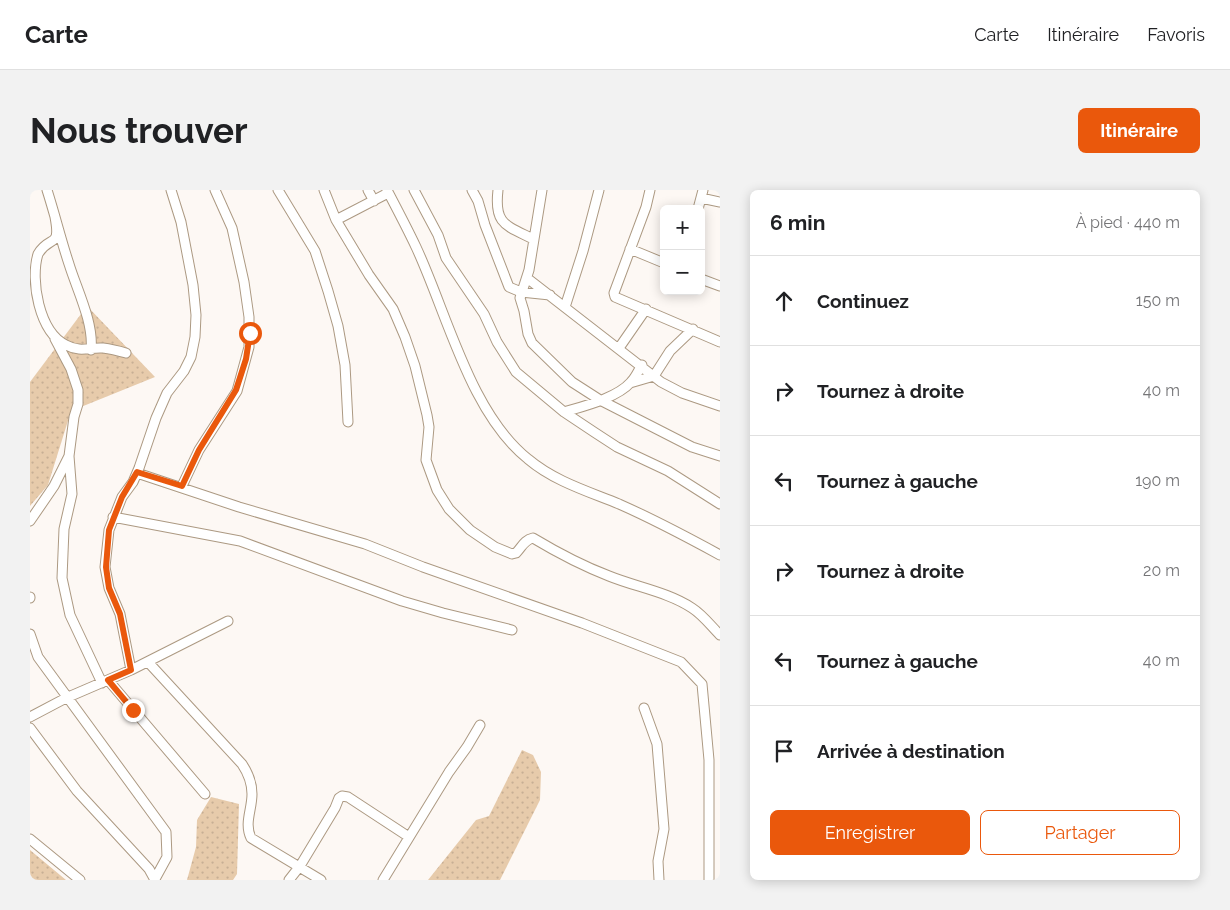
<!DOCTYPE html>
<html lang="fr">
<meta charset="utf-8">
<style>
:root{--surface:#fff;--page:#f2f2f2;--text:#202124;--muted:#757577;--line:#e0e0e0;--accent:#ea580c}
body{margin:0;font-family:Raleway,sans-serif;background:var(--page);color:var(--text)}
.controls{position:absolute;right:15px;top:15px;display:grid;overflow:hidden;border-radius:8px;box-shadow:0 2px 12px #0003}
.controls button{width:45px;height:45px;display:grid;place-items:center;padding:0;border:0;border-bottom:1px solid var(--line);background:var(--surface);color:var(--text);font:25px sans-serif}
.stop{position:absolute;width:15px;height:15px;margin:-11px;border:4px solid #ea580c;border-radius:50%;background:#fff}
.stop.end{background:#ea580c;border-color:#fff;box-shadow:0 1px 5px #0008}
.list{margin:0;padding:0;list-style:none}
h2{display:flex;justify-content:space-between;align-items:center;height:65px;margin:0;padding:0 20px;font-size:21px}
h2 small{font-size:16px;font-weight:400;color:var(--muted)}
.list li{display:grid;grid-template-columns:32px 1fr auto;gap:15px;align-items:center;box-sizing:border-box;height:90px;padding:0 20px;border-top:1px solid var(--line)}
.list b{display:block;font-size:19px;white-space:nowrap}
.list em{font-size:16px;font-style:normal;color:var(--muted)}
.actions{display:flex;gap:10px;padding:15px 20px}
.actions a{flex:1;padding:11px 0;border:1px solid var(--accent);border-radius:8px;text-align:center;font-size:18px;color:var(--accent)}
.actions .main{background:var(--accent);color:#fff}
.icon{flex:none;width:28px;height:28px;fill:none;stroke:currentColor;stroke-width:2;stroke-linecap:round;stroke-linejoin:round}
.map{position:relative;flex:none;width:690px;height:690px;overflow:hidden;border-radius:8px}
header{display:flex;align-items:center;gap:30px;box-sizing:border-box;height:70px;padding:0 25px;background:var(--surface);border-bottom:1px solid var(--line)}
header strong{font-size:24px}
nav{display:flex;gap:28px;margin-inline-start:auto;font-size:18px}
.intro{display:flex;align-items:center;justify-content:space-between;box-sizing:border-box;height:120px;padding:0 30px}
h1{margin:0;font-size:35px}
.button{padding:12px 22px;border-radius:8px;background:var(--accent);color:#fff;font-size:18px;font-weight:700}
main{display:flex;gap:30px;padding:0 30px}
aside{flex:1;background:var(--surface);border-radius:8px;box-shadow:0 2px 12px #0003}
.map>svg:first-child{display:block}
.grass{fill:url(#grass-dots)}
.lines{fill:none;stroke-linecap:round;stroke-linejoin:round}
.minor-casing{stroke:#ac9982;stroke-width:11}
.minor{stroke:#fff;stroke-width:9}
.route{stroke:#ea580c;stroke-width:6}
</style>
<header>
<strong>Carte</strong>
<nav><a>Carte</a><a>Itinéraire</a><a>Favoris</a></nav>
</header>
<div class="intro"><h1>Nous trouver</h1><a class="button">Itinéraire</a></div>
<main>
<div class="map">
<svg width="690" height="690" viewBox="0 0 690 690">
<defs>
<pattern id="grass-dots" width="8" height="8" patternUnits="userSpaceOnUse" patternTransform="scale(1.25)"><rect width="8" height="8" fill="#e7cbab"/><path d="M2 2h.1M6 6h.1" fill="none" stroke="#c7af94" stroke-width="1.8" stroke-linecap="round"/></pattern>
</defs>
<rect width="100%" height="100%" fill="#fdf8f4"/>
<path class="grass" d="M 57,116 L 125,187 L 41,221 L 18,295 L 0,316 L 0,192 Z
M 492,560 L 503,565 L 511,582 L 510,610 L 470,690 L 398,690 L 446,630 L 459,626 Z
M 181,607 L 209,614 L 207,684 L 203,690 L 157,690 L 166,657 L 167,630 Z
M 0,660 L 36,690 L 0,690 Z"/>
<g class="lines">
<g class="minor-casing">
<path id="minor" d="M 17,0 C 25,25 31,50 39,74 C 47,100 64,133 61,160
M 248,0 L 285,61 L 298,101 L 308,136 L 315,175 L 318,232
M 294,0 L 306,30 L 339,85 L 363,119 L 375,147 L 385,176 L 397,225 L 399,237 L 396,270 L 407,300 L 419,319 L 440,340 L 465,357 L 482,364 L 486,363 C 492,357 494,350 503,348 C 528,363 553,376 579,386 C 606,397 638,402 662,418 C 673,425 681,436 690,445
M 338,0 L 344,11
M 357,0 C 367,19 377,38 386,57 C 417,123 440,223 498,269 C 524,291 557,301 589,314 C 623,329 657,347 690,365
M 384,0 L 408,45 L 416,68 L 454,124 L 467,152 L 486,182 L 534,222 L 564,242 L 587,257 L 638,281 L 690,314
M 442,0 L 448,11 L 455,35 L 479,97 L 491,102 L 520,105
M 468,0 C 464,34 475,35 503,49
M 512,0 L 499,80 L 490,108 L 494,121 L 498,144 L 502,153 L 542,192 L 570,210 L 662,257 L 690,266
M 620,0 L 616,17 L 584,103 L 585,107 L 690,152
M 671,8 L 690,12
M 668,19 L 673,0
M 25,27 C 31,60 20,44 8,64 C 0,90 9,142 36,155 C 51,163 59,157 73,158 C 81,159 89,161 96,163
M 306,30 L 358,3
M 600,59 L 634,73
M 497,88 L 631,192 L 652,203 L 690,216
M 671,89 L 690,96
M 535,117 L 553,61 L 569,0
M 589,158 L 616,119
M 600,193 L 624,186 L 640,161 L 663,139
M 534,222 C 554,216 587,208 601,192 C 606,187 608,181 612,175
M 39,266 L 42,304 L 34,339 L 32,388 L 40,425 L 72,493
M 107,283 L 209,317 L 335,354 L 393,377 L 552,433 L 651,472 L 672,494 L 679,570 L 679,690
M 152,296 L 169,260 L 207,201 L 219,157 L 219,127 L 214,92 L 202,38 L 185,0
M 83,327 L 210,351 L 372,411 L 413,423 L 482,440
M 0,331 L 24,296 L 39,266 L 44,227 L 48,214 L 48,200 L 41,179 L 25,149
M 0,408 L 0,407
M 0,444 L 8,467 L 136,642 L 137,667 L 125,689
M 118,472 L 212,574 C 218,583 222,593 222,604 C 222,620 214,633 221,648 L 291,690
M 101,480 L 90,424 L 79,398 L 75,377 L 79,340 L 92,307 L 103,292 L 109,278 L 126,228 L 137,203 L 154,181 L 161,167 L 165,147 L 166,125 L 163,95 L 151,32 L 141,0
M 78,490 L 175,604
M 614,518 L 627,554 L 634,639 L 628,671 L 629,690
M 0,527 L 36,508 L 101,480 L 198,431
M 0,538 L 47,601 L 119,679 L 125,690
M 0,649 L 50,690
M 259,690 L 270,676 L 305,618 L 309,608 L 312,606 L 318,607 L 379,647
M 353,690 L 419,582 L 437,557 L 450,535"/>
</g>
<use href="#minor" class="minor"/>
</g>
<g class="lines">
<path class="route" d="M 103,520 L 78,490 L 101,480 L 90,424 L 79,398 L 76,377 L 79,340 L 92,307 L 107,282 L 152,296 L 169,260 L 206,200 L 216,169 L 220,143"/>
</g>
</svg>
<div class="controls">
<button>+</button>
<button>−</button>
</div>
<div class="stop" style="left:220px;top:143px"></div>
<div class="stop end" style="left:103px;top:520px"></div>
</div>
<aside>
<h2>6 min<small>À pied · 440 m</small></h2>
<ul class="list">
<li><svg class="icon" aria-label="ahead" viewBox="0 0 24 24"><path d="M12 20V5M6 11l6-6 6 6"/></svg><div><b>Continuez</b></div><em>150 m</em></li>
<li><svg class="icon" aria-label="right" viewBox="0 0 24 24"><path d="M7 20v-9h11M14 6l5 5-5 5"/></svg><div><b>Tournez à droite</b></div><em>40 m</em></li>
<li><svg class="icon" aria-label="left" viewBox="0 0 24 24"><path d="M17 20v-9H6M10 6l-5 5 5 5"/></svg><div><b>Tournez à gauche</b></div><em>190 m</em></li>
<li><svg class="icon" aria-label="right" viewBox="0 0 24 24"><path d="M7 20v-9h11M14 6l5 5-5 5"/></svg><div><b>Tournez à droite</b></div><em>20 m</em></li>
<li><svg class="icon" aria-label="left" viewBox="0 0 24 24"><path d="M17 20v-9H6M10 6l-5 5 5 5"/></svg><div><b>Tournez à gauche</b></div><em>40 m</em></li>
<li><svg class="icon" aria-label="arrive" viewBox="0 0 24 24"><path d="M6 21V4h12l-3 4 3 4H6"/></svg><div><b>Arrivée à destination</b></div></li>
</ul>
<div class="actions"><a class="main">Enregistrer</a><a>Partager</a></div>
</aside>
</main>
